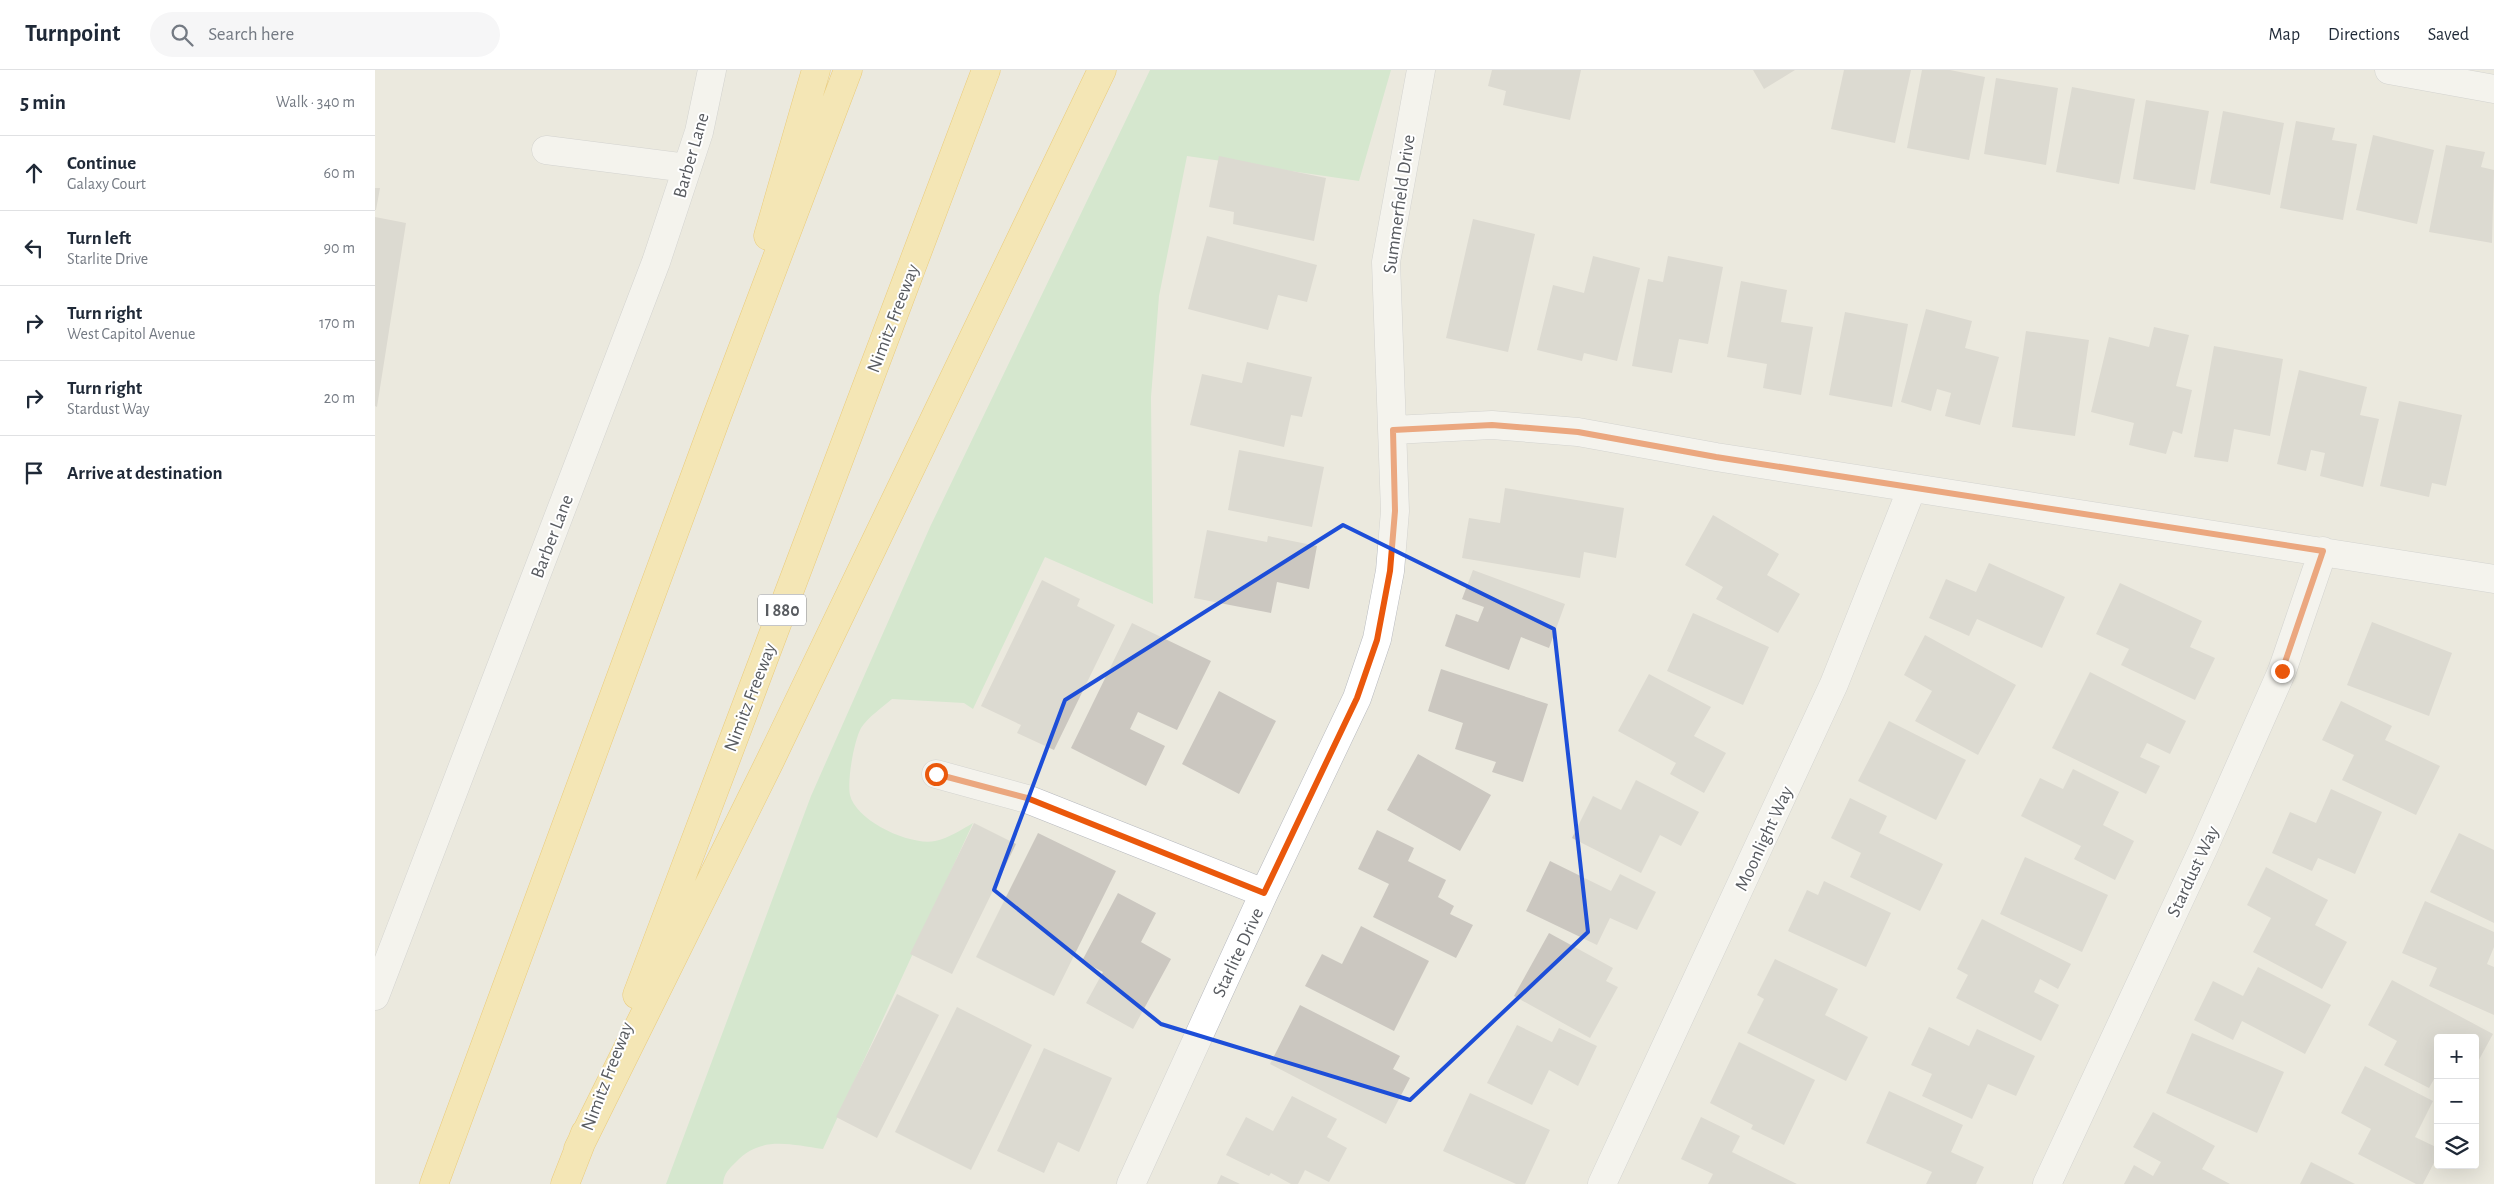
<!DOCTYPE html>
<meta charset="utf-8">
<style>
:root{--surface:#fff;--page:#f6f6f7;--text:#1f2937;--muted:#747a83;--line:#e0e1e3}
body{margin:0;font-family:"Alegreya Sans",sans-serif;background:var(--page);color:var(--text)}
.controls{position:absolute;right:15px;bottom:15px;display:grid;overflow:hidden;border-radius:5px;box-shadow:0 5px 20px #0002}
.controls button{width:45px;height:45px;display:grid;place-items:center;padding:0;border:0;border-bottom:1px solid var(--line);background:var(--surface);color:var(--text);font:25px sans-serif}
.stop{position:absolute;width:15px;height:15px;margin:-11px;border:4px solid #ea580c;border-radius:50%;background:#fff}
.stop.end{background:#ea580c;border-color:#fff;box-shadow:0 1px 5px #0008}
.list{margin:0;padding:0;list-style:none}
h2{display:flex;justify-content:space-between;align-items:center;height:65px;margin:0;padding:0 20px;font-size:21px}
h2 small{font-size:16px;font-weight:400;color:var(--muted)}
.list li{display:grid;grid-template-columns:32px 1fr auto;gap:15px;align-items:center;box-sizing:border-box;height:75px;padding:0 20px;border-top:1px solid var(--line)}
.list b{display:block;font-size:19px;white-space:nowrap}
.list p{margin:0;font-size:16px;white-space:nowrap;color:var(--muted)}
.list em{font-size:16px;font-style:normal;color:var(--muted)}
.icon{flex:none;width:28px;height:28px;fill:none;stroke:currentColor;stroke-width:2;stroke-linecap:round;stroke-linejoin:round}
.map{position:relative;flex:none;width:2119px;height:1114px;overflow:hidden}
header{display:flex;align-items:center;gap:30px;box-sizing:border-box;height:70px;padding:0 25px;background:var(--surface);border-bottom:1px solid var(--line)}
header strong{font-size:24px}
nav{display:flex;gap:28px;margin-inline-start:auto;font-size:18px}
.search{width:350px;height:45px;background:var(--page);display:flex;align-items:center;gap:12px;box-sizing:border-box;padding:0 18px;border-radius:28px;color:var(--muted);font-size:19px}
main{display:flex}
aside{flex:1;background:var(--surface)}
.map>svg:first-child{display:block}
.green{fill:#bae4bb}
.building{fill:#cbc7c0}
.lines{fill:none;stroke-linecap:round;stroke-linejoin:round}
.minor-casing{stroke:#b7b9be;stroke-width:29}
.highway-casing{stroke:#eaa700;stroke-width:29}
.minor{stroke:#fff;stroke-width:28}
.highway{stroke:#fee283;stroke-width:28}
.route{stroke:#ea580c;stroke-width:6}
.marked{fill:none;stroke:#1d4ed8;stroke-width:4;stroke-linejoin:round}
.labels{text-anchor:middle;stroke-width:4;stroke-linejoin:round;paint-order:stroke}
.shield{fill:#fff;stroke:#8a8c90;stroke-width:1}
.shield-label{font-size:18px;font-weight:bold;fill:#585b60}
.street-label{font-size:19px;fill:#585b60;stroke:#fff}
</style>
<header>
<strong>Turnpoint</strong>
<div class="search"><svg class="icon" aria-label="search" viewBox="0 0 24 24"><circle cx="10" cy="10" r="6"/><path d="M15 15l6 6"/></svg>Search here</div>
<nav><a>Map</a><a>Directions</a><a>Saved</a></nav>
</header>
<main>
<aside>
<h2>5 min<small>Walk · 340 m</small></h2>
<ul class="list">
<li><svg class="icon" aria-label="ahead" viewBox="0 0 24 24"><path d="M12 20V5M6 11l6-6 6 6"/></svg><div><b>Continue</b><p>Galaxy Court</p></div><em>60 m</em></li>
<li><svg class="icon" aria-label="left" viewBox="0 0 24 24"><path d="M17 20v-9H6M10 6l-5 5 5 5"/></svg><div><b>Turn left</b><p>Starlite Drive</p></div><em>90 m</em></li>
<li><svg class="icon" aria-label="right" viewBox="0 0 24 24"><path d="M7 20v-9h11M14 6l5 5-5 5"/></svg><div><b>Turn right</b><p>West Capitol Avenue</p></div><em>170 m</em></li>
<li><svg class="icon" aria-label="right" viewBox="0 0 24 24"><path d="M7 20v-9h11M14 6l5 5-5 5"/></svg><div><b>Turn right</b><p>Stardust Way</p></div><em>20 m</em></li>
<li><svg class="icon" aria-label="arrive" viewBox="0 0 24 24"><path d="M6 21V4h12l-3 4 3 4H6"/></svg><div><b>Arrive at destination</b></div></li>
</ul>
</aside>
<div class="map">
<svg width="2119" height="1114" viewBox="0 0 2119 1114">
<rect width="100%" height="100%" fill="#ebe9de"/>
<path class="green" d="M 775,0 L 1016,0 L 984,111 L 812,86 L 784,226 L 776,327 L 778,534 L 670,487 L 598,639 L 589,633 L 517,629 C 508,637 493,647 486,658 C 479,671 472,710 475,725 C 481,751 535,776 560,771 C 574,768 586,760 598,753 L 448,1079 C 416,1075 386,1065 361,1092 C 354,1099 349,1103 348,1114 L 291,1114 L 436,726 L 555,457 Z"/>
<path class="building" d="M 1117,0 L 1206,0 L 1195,50 L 1128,35 L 1131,21 L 1113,16 Z
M 1378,0 L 1420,0 L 1389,19 Z
M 1469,0 L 1536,0 L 1520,73 L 1456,59 Z
M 1547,0 L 1575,0 L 1610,7 L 1594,90 L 1532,78 Z
M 1621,8 L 1683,18 L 1671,95 L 1609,84 Z
M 1697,17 L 1760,29 L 1744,114 L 1681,102 Z
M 1771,30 L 1834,41 L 1820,120 L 1758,109 Z
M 1848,41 L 1909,53 L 1895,125 L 1835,113 Z
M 1921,51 L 1960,58 L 1957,70 L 1982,74 L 1968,150 L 1905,138 Z
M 1998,65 L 2059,80 L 2042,154 L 1981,140 Z
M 2071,75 L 2110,82 L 2106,97 L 2119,100 L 2117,173 L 2054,162 Z
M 844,86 L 951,108 L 939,171 L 858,154 L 859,142 L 834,137 Z
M 0,118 L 5,118 L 1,140 L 0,140 Z
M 0,147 L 31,153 L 2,337 L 0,336 Z
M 1098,149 L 1160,164 L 1133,282 L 1071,268 Z
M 832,166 L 942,195 L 932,232 L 903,225 L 893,260 L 813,239 Z
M 1218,186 L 1265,198 L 1242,291 L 1209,283 L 1207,291 L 1162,280 L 1178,215 L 1209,223 Z
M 1293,186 L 1348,197 L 1333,274 L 1304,269 L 1297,303 L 1257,296 L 1273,209 L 1288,212 Z
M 1366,211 L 1412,220 L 1406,252 L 1438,257 L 1426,325 L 1388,318 L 1392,294 L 1352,287 Z
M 1551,239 L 1597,251 L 1590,278 L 1624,287 L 1605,355 L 1570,346 L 1576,323 L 1562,319 L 1556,341 L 1526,332 Z
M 1470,242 L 1533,254 L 1517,337 L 1454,325 Z
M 1779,257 L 1814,265 L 1801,316 L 1817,320 L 1807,364 L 1798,361 L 1791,384 L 1754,375 L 1759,353 L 1716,342 L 1734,267 L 1774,277 Z
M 1651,261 L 1714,270 L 1700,366 L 1637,357 Z
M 1839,276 L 1908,289 L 1895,366 L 1859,359 L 1853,392 L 1819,387 Z
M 872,292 L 937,307 L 927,347 L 916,345 L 909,377 L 815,355 L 827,304 L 867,313 Z
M 1924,300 L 1992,317 L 1985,345 L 2004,349 L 1988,417 L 1945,406 L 1950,383 L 1936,380 L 1931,401 L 1902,394 Z
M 2024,331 L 2087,345 L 2071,416 L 2057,413 L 2054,427 L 2005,416 Z
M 864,380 L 949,397 L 937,457 L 853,440 Z
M 1130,418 L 1249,438 L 1241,488 L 1209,482 L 1205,508 L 1087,488 L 1094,448 L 1125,453 Z
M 1338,445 L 1404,484 L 1392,505 L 1425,524 L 1403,563 L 1341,529 L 1348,517 L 1310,495 Z
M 832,460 L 892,472 L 893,466 L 942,476 L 934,519 L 902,512 L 896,543 L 819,528 Z
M 1614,493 L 1690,527 L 1667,578 L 1602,549 L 1594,566 L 1554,548 L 1571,509 L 1601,522 Z
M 1098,500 L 1190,534 L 1174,578 L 1146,567 L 1134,600 L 1070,576 L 1081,544 L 1103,552 L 1109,537 L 1087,529 Z
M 667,510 L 705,529 L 702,536 L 740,555 L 679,680 L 642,663 L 646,655 L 606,636 Z
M 1745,513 L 1827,551 L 1815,577 L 1840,588 L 1820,630 L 1746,595 L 1754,579 L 1721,564 Z
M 1318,543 L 1394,577 L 1368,635 L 1292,601 Z
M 1997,552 L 2077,583 L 2054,646 L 1972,615 Z
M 757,553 L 836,591 L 802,660 L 763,642 L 755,659 L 790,676 L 771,716 L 696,678 Z
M 1550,565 L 1641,615 L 1603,685 L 1540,651 L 1557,621 L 1529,605 Z
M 1066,599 L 1173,634 L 1148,712 L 1117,702 L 1121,692 L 1080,679 L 1088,653 L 1053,641 Z
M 1715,602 L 1811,651 L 1795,684 L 1772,673 L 1765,687 L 1785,696 L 1771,724 L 1677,678 Z
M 1274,604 L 1336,637 L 1319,666 L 1351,683 L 1329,723 L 1295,704 L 1301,693 L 1243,661 Z
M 844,621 L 901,651 L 864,724 L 807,694 Z
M 1966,631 L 2017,656 L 2010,670 L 2065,696 L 2041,745 L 1967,710 L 1979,685 L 1947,670 Z
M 1514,651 L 1591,690 L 1561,750 L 1483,711 Z
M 1043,684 L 1116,725 L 1085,781 L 1012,740 Z
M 1698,699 L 1744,722 L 1728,755 L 1759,771 L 1740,810 L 1699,789 L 1706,776 L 1646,746 L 1665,708 L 1688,719 Z
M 1261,710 L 1324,742 L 1306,776 L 1285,765 L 1266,803 L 1197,768 L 1218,726 L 1246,740 Z
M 1956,719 L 2007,742 L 1980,804 L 1943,788 L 1937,801 L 1897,783 L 1915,742 L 1941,753 Z
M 1475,728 L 1512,746 L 1504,763 L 1568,794 L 1545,841 L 1475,807 L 1486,783 L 1456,768 Z
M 599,753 L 641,774 L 577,904 L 535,884 Z
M 1002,760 L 1039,778 L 1033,791 L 1071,810 L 1063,827 L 1079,836 L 1075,844 L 1098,855 L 1081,888 L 998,847 L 1014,814 L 983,799 Z
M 663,763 L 741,801 L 679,926 L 601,887 Z
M 2084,763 L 2119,780 L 2119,853 L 2055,822 Z
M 1650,787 L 1733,825 L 1707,882 L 1625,844 Z
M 1175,791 L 1236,821 L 1245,804 L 1281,822 L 1262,860 L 1235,848 L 1222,875 L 1151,841 Z
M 1891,797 L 1953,830 L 1940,855 L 1972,872 L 1947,919 L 1878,882 L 1896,848 L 1872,835 Z
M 1449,811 L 1516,843 L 1491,897 L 1413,861 L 1432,820 L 1443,825 Z
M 743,823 L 781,843 L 766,872 L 796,889 L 758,959 L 711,933 L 728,902 L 707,891 Z
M 2050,831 L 2119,862 L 2119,877 L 2112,894 L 2119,897 L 2119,945 L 2054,916 L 2062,898 L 2027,883 Z
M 1607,849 L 1696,894 L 1683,919 L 1665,909 L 1659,922 L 1684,935 L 1666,971 L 1581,928 L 1593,905 L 1582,899 Z
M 986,856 L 1054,891 L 1019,961 L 930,916 L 947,884 L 967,894 Z
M 1174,863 L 1238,898 L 1231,911 L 1243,917 L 1215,968 L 1139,926 Z
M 1400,889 L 1463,919 L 1450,945 L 1493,967 L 1471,1011 L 1372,963 L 1389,929 L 1382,925 Z
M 1883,897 L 1956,935 L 1930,984 L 1867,951 L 1858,970 L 1819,950 L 1838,911 L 1868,926 Z
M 2017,910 L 2118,964 L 2100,997 L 2100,968 L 2063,968 L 2063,1002 L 2054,1018 L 2009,995 L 2022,971 L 1993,955 Z
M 522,924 L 564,945 L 502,1068 L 461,1047 Z
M 925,935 L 1025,986 L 1018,999 L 1035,1008 L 1011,1054 L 895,994 Z
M 582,937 L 657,975 L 596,1100 L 520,1062 Z
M 1142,955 L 1177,972 L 1184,958 L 1222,976 L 1203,1016 L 1174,1000 L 1157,1035 L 1112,1013 Z
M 1554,957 L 1594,976 L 1602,959 L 1660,986 L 1641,1026 L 1613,1014 L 1597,1049 L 1547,1026 L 1557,1004 L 1536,995 Z
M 1817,963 L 1909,1002 L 1882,1063 L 1791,1023 Z
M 1364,972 L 1440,1010 L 1409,1075 L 1376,1059 L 1378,1055 L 1335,1033 Z
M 669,978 L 737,1008 L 704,1082 L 683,1072 L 669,1103 L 622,1081 Z
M 1990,996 L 2058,1031 L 2040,1067 L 2063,1078 L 2063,1085 L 2048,1114 L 2041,1114 L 1983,1084 L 1996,1059 L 1966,1043 Z
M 1514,1021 L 1588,1055 L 1576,1082 L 1609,1097 L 1601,1114 L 1551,1114 L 1557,1102 L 1491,1073 Z
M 1095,1023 L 1175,1060 L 1150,1114 L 1141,1114 L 1068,1081 Z
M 917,1026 L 962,1049 L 952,1067 L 972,1078 L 954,1112 L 930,1100 L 923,1114 L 916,1114 L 896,1103 L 894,1106 L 851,1085 L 871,1047 L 898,1061 Z
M 1778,1042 L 1840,1076 L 1827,1099 L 1855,1114 L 1749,1114 L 1759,1095 L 1778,1106 L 1786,1092 L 1758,1077 Z
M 1326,1047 L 1365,1066 L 1357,1082 L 1422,1114 L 1333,1114 L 1338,1104 L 1306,1089 Z
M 1936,1092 L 1980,1114 L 1925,1114 Z
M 846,1105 L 865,1114 L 842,1114 Z"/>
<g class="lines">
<g class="minor-casing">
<path id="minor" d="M 2014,0 L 2119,19
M 171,80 L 312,98
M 1018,360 L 1117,355 L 1203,362 L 1341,387 L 2119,509
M 561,704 L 652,729 L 889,823
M 0,926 L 281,192 L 324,62 L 337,0
M 756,1114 L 889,823 L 982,628 L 1002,569 L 1015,501 L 1020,441 L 1011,192 L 1046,0
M 1227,1114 L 1459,614 L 1537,418
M 1672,1114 L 1829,777 L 1907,601 L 1948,481"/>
</g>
<g class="highway-casing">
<path id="highway" d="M 393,166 L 441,0
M 262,925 L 611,0
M 203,1079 L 395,691 L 727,0
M 59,1114 L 342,346 L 473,0
M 190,1114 L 210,1063"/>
</g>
<use href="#minor" class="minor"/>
<use href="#highway" class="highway"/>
</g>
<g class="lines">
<path class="route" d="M 561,704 L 652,728 L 889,823 L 982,628 L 1002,570 L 1015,501 L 1020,441 L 1018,360 L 1117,355 L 1203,362 L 1341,387 L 1948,481 L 1907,601"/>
</g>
<path d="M0 0H2119V1114H0ZM 968,455 L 1179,559 L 1213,862 L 1035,1030 L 786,954 L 619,820 L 690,630 Z" fill="#ebe9de" fill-opacity=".55" fill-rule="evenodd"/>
<path class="marked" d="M 968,455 L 1179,559 L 1213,862 L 1035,1030 L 786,954 L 619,820 L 690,630 Z"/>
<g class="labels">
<rect class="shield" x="383" y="524.5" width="48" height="31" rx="4"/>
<g class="shield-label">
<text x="407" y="546">I 880</text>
</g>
<g class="street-label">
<text transform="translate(315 85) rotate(-74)" y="7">Barber Lane</text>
<text transform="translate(1023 134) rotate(-82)" y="7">Summerfield Drive</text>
<text transform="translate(517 248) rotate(-69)" y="7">Nimitz Freeway</text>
<text transform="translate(176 466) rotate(-69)" y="7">Barber Lane</text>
<text transform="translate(374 627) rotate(-69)" y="7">Nimitz Freeway</text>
<text transform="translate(1388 768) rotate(-65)" y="7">Moonlight Way</text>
<text transform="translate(1817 801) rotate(-65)" y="7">Stardust Way</text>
<text transform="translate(862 882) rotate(-65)" y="7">Starlite Drive</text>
<text transform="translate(231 1006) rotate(-69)" y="7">Nimitz Freeway</text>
</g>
</g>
</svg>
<div class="controls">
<button>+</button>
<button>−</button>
<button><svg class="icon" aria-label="layers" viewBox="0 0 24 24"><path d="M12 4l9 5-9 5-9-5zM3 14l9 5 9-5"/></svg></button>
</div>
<div class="stop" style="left:561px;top:704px"></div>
<div class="stop end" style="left:1907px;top:601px"></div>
</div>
</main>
